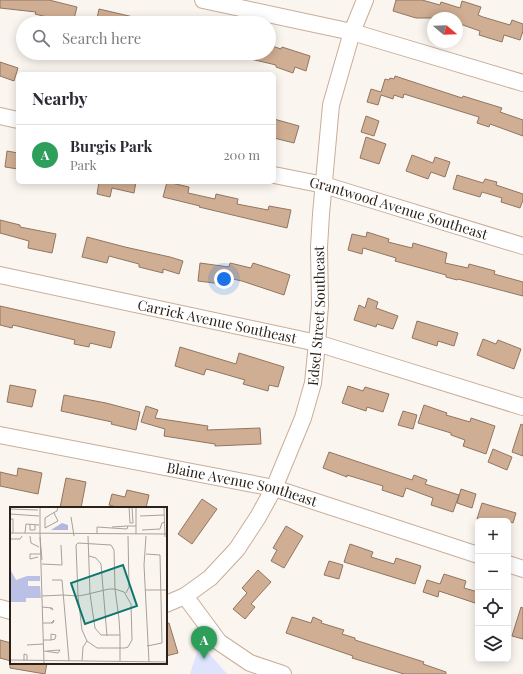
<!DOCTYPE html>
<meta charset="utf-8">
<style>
:root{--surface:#fff;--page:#f7f7f7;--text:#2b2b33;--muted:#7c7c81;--line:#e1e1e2;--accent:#2563eb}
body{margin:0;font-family:"Playfair Display",serif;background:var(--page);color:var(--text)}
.controls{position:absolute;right:12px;bottom:12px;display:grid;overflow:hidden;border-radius:6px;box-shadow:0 2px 10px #0003}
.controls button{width:36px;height:36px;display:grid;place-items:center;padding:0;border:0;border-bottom:1px solid var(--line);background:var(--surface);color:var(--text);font:20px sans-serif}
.compass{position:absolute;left:427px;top:12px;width:36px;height:36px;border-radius:50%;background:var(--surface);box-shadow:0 2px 10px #0003;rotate:109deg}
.you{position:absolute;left:224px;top:279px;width:14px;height:14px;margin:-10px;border:3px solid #fff;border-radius:50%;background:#1a73e8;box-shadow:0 0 0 6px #1a73e833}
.badge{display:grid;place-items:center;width:26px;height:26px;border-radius:50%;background:var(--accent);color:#fff;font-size:13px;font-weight:700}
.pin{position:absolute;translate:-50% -33px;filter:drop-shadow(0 1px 2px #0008)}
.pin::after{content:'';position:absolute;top:21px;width:14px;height:12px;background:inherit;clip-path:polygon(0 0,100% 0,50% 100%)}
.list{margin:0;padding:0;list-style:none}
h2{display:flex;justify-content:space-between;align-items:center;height:52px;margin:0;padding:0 16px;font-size:17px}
h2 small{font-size:13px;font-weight:400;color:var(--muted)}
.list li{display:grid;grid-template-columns:26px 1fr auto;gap:12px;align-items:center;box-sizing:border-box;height:60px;padding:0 16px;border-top:1px solid var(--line)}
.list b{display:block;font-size:15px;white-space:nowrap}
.list p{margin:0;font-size:13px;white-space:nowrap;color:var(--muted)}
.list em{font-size:13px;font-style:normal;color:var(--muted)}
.icon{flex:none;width:22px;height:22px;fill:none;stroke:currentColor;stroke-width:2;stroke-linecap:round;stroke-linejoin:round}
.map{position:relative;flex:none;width:523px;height:674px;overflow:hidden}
.search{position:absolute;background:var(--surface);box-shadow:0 2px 10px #0003;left:16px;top:16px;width:260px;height:44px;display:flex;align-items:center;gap:10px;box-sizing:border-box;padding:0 14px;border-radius:22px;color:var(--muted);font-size:15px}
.panel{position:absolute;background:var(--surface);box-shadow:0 2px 10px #0003;left:16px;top:72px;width:260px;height:112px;border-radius:6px}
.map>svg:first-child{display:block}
.green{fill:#dee3fe}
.building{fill:#d0ae93;stroke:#907661}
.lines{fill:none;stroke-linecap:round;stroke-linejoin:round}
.minor-casing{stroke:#c9ad97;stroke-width:18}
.minor{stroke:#fff;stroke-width:16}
.labels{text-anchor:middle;stroke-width:3.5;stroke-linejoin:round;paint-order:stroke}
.street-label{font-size:14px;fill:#2b2118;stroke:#fff}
.inset-road{fill:none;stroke:#a8a09a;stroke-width:1}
.view{fill:#0f766e;fill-opacity:0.15;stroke:#0f766e;stroke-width:2}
.inset-edge{fill:none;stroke:#2b2118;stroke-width:2}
</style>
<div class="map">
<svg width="523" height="674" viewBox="0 0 523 674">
<rect width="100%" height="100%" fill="#fbf5f0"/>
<path class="green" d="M 200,643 L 227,674 L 190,674 Z"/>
<path class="building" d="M 0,0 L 49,0 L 77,7 L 73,23 L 71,23 L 35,14 L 36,12 L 0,8 Z
M 396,0 L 422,0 L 440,5 L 441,2 L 460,8 L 462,1 L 481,7 L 478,15 L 483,17 L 510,25 L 512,20 L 523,24 L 523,31 L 520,40 L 504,35 L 502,42 L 479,35 L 480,31 L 457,23 L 457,18 L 416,18 L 393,11 Z
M 99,9 L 142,19 L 142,23 L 96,23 Z
M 269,45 L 281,49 L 282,47 L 310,56 L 306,71 L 295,67 L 293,73 L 276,67 L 276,65 L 242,57 L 242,53 L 269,53 Z
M 0,62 L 18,68 L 14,81 L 0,76 Z
M 395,76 L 462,98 L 463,96 L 502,108 L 500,112 L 523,120 L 523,136 L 490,124 L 489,127 L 477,123 L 479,117 L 404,94 L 403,98 L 394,95 L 393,99 L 381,95 L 378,105 L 367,102 L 371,89 L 381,92 L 385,79 L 389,80 L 390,78 L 394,79 Z
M 366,116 L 379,121 L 374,136 L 361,132 Z
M 274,119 L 299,126 L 294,143 L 274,138 Z
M 366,137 L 386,144 L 379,164 L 360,158 Z
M 7,151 L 18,153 L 18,169 L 5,167 Z
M 412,155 L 433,163 L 435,157 L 450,162 L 445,177 L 431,172 L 428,179 L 406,171 Z
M 457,175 L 483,183 L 485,179 L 497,182 L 496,185 L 523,194 L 523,200 L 520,208 L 501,202 L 502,198 L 482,192 L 480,197 L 453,189 Z
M 99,182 L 136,182 L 134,193 L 112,188 L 110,197 L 97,194 Z
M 167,182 L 189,187 L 188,193 L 215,199 L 216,194 L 238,199 L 237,204 L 268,210 L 269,206 L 291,210 L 287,228 L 199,207 L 200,206 L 163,197 Z
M 0,220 L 20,225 L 20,227 L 56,234 L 52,253 L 28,248 L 29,241 L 0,233 Z
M 367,232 L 389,239 L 388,242 L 412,248 L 413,243 L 447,253 L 445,263 L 468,268 L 469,264 L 495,271 L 494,274 L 523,282 L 523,296 L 458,279 L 457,280 L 446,277 L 446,275 L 395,261 L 396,258 L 363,248 L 362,254 L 348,250 L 352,234 L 366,237 Z
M 87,237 L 125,247 L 170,257 L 183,261 L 179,274 L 163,269 L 163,273 L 139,267 L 139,264 L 109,256 L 107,263 L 82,257 Z
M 200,263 L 229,267 L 230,263 L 251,268 L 253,263 L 290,275 L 284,295 L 242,281 L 223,277 L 222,284 L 198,281 Z
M 368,298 L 378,302 L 376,308 L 398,316 L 393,329 L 377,324 L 376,327 L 354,320 L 359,305 L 365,308 Z
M 0,306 L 115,332 L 111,348 L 90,343 L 89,347 L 74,344 L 75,340 L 13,325 L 12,328 L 0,325 Z
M 417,321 L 458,333 L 454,346 L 438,341 L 437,346 L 412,338 Z
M 483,339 L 496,344 L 498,340 L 521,349 L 514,369 L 477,355 Z
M 180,347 L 236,364 L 239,353 L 284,367 L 278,387 L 269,385 L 268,391 L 243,384 L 245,380 L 214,371 L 206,369 L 204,375 L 175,366 Z
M 10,385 L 36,390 L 32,407 L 7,402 Z
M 348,386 L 363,391 L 365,387 L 389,394 L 383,412 L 367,407 L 366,411 L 342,403 Z
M 64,395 L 106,403 L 140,412 L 136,430 L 111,424 L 112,422 L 61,411 Z
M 424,405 L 447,413 L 446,415 L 470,422 L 471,418 L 495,426 L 486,454 L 463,446 L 465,440 L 451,435 L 451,433 L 418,423 Z
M 146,406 L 158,410 L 155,418 L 208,426 L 207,430 L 260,428 L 261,444 L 215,446 L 215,444 L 164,436 L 165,429 L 141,422 Z
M 403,411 L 417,415 L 413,429 L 398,425 Z
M 521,424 L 523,425 L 523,456 L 512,452 Z
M 493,449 L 512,457 L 507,470 L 488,462 Z
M 329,452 L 412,480 L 414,475 L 427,480 L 425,484 L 459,495 L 453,512 L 431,505 L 433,498 L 406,488 L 403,497 L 382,490 L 383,486 L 347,475 L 347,477 L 323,468 Z
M 18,468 L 42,473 L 38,494 L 0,486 L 0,472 L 17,476 Z
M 66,478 L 86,482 L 81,508 L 60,508 Z
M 461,489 L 476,494 L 472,508 L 457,503 Z
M 127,490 L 149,495 L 146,508 L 120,508 L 109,505 L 112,494 L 125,497 Z
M 202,499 L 217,509 L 192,544 L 178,534 Z
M 482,503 L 516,513 L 513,523 L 508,521 L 484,521 L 477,519 Z
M 286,526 L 303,536 L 284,568 L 271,561 L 277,550 L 273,548 Z
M 350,544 L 373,552 L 371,557 L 394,564 L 396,558 L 421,566 L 415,584 L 344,562 Z
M 329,561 L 343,565 L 339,579 L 324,575 Z
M 258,570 L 271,582 L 251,604 L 255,607 L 245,619 L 233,609 L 247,593 L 242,588 Z
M 444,574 L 466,581 L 464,588 L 478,592 L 478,604 L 439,591 L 438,597 L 423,592 L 427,580 L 440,584 Z
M 521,607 L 523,608 L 523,639 L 512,636 Z
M 292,617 L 311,623 L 313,617 L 322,621 L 321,623 L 344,630 L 342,634 L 355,638 L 355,640 L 424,662 L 423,664 L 446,672 L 446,674 L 404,674 L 352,658 L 353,656 L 286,633 Z
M 166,623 L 169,623 L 178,653 L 166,656 Z
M 0,640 L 11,643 L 11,661 L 0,658 Z
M 10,663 L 47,663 L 45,674 L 10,668 Z"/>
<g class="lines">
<g class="minor-casing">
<g id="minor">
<path d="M 203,0 L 352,32 L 523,83"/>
<path d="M 0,116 L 18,120"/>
<path id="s1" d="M 274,175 L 324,185 L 523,246"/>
<path id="s2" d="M 0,275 L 317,343 L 523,407"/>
<path id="s3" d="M 0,435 L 274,488 L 478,555"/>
<path d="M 508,564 L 523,569"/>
<path d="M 185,596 L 219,642 L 250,663 L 283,674"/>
<path id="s4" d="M 166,604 L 185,596 L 210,578 L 237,549 L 258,517 L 274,488 L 303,418 L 313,383 L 317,343 L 320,305 L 319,247 L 321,214 L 331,105 L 352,32 L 365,0"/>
<path d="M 0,608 L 11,611"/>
</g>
</g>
<use href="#minor" class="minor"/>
</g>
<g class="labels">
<g class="street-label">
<text dy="5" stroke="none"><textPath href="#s1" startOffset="129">Grantwood Avenue Southeast</textPath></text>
<text dy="5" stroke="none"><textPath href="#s4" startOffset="342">Edsel Street Southeast</textPath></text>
<text dy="5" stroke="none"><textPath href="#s2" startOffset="222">Carrick Avenue Southeast</textPath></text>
<text dy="5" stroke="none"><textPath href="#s3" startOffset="247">Blaine Avenue Southeast</textPath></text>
</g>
</g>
<g transform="translate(10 507)">
<rect width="157" height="157" fill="#fbf5f0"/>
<path d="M 0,62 L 6,73 L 17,69 L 30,69 L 30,74 L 18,74 L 18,79 L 30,79 L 31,91 L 16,91 L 16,95 L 0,95 Z" fill="#bac0e6"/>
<path d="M 52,16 L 58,18 L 58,23 L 41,23 Z" fill="#b1b7dd"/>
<path class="inset-road" d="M 119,0 L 120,16 L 123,16 L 122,0M 126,0 L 126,27M 154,0 L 155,30M 0,2 L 28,3M 44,6 L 48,14 L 35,21 L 35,11 L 43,6 L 47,4 L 48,0M 0,7 L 29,9M 130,9 L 154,8M 61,10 L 64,29M 0,12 L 3,12 L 3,26M 20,17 L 20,23 L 25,23 L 25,18M 102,20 L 118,19M 132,23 L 150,22 L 152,16 L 155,15M 0,26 L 157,27M 15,26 L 16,17 L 29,18M 30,26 L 34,157M 30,26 L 30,0M 87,27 L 87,20 L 117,22 L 118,19 L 126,19M 20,29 L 21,36 L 29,40M 78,29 L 80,87 L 85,121 L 91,128 L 110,128M 136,29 L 134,58 L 139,155M 30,30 L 32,53M 0,32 L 10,32 L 12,29M 136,47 L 150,48 L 152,136 L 137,139M 79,49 L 86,51 L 91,57 L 97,129M 28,50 L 20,52 L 20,47 L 30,47M 32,57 L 52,58 L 51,38M 42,73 L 52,73 L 59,154M 135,83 L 157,83M 116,86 L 119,80 L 118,29M 32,89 L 53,88 L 68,89 L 74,88 L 99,82 L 105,82 L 114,85 L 121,97 L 122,133 L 118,140 L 115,141 L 87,141 L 77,134 L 72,123 L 68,89 L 66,38 L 68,36 L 101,38 L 104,43 L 105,82 L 109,112 L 110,128 L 110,154M 32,100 L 42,101 L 43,103 L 40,101M 33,116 L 43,116 L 44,113 L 41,116M 33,133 L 41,133 L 45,132 L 46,128 L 41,127 L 41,133M 17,138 L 33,137M 34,144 L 48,146 L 50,143 L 37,144M 0,153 L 157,155M 14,154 L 14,147 L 17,148 L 17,153M 72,154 L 73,140 L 77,134"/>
<path class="view" d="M 113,58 L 127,99 L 75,117 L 61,76 Z"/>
<rect width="157" height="157" class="inset-edge"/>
</g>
</svg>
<div class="controls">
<button>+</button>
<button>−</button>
<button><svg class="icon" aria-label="locate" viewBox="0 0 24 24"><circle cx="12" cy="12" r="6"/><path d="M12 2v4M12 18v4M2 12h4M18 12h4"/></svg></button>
<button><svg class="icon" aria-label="layers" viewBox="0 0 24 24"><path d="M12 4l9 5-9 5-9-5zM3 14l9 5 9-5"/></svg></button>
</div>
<svg class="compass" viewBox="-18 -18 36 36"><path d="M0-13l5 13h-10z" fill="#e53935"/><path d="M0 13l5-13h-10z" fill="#7c7c81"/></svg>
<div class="you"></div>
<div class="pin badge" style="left:204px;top:659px;background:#2e9e5b">A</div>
<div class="search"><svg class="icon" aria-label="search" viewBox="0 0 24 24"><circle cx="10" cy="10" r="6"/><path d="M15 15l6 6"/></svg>Search here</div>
<section class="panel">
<h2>Nearby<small></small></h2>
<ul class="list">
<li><span class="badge" style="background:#2e9e5b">A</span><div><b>Burgis Park</b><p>Park</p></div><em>200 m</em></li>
</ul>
</section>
</div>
